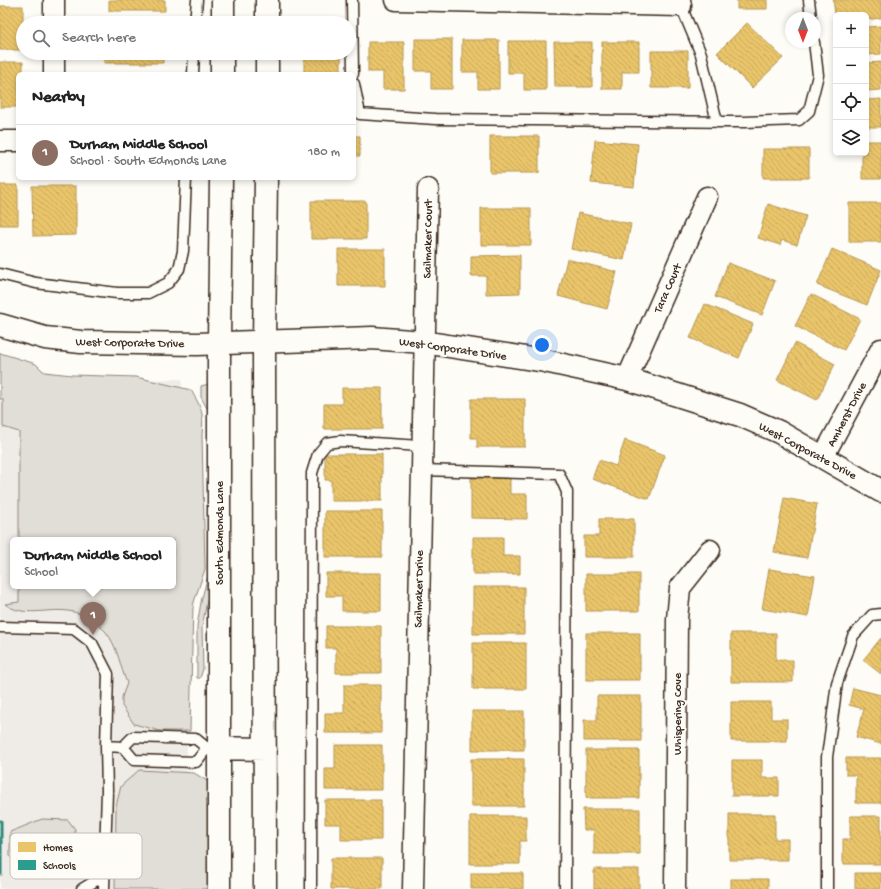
<!DOCTYPE html>
<meta charset="utf-8">
<style>
:root{--surface:#fff;--page:#f6f6f6;--text:#222;--muted:#767676;--line:#e0e0e0;--accent:#1a73e8}
body{margin:0;font-family:"Gochi Hand",sans-serif;background:var(--page);color:var(--text)}
.controls{position:absolute;right:12px;top:12px;display:grid;overflow:hidden;border-radius:6px;box-shadow:0 2px 6px #0003}
.controls button{width:36px;height:36px;display:grid;place-items:center;padding:0;border:0;border-bottom:1px solid var(--line);background:var(--surface);color:var(--text);font:20px sans-serif}
.compass{position:absolute;left:785px;top:12px;width:36px;height:36px;border-radius:50%;background:var(--surface);box-shadow:0 2px 6px #0003;rotate:180deg}
.you{position:absolute;left:542px;top:345px;width:14px;height:14px;margin:-10px;border:3px solid #fff;border-radius:50%;background:#1a73e8;box-shadow:0 0 0 6px #1a73e833}
.badge{display:grid;place-items:center;width:26px;height:26px;border-radius:50%;background:var(--accent);color:#fff;font-size:13px;font-weight:700}
.pin{position:absolute;translate:-50% -33px;filter:drop-shadow(0 1px 2px #0008)}
.pin::after{content:'';position:absolute;top:21px;width:14px;height:12px;background:inherit;clip-path:polygon(0 0,100% 0,50% 100%)}
.popup{position:absolute;left:10px;top:537px;width:166px;height:52px;box-sizing:border-box;display:grid;place-content:center;border-radius:6px;background:var(--surface);filter:drop-shadow(0 1px 3px #0005);font-size:13px;white-space:nowrap;color:var(--muted)}
.popup b{font-size:15px;color:var(--text)}
.popup::after{content:'';position:absolute;left:50%;top:100%;margin-left:-8px;border:8px solid transparent;border-top-color:var(--surface)}
.list{margin:0;padding:0;list-style:none}
h2{display:flex;justify-content:space-between;align-items:center;height:52px;margin:0;padding:0 16px;font-size:17px}
h2 small{font-size:13px;font-weight:400;color:var(--muted)}
.list li{display:grid;grid-template-columns:26px 1fr auto;gap:12px;align-items:center;box-sizing:border-box;height:56px;padding:0 16px;border-top:1px solid var(--line)}
.list b{display:block;font-size:15px;white-space:nowrap}
.list p{margin:0;font-size:13px;white-space:nowrap;color:var(--muted)}
.list em{font-size:13px;font-style:normal;color:var(--muted)}
.icon{flex:none;width:22px;height:22px;fill:none;stroke:currentColor;stroke-width:2;stroke-linecap:round;stroke-linejoin:round}
.map{position:relative;flex:none;width:881px;height:889px;overflow:hidden}
.search{position:absolute;background:var(--surface);box-shadow:0 2px 6px #0003;left:16px;top:16px;width:340px;height:44px;display:flex;align-items:center;gap:10px;box-sizing:border-box;padding:0 14px;border-radius:22px;color:var(--muted);font-size:15px}
.panel{position:absolute;background:var(--surface);box-shadow:0 2px 6px #0003;left:16px;top:72px;width:340px;height:108px;border-radius:6px}
.map>svg:first-child{display:block}
.built{fill:#efece7;fill-rule:evenodd}
.green{fill:#e1ded7;stroke:#8e847a}
.homes{fill:url(#homes-back-hatch);stroke:#b59653}
.schools{fill:url(#schools-back-hatch);stroke:#2f7a6d}
.lines{fill:none;stroke-linecap:round;stroke-linejoin:round}
.service-casing{stroke:#3b2a1e;stroke-width:13}
.minor-casing{stroke:#3b2a1e;stroke-width:23}
.tertiary-casing{stroke:#3b2a1e;stroke-width:25}
.secondary-casing{stroke:#3b2a1e;stroke-width:25}
.service{stroke:#fdfcf7;stroke-width:10}
.minor{stroke:#fdfcf7;stroke-width:20}
.tertiary{stroke:#fdfcf7;stroke-width:22}
.secondary{stroke:#fdfcf7;stroke-width:22}
.labels{text-anchor:middle;stroke-width:4;stroke-linejoin:round;paint-order:stroke}
.street-label{font-size:12px;fill:#3b2a1e;stroke:#fdfcf7}
.key{fill:#fdfcf7;stroke:#c3bdb6;stroke-width:1}
.key-label{font-size:11px;fill:#3b2a1e}
</style>
<div class="map">
<svg width="881" height="889" viewBox="0 0 881 889">
<defs>
<pattern id="homes-back-hatch" width="6" height="6" patternUnits="userSpaceOnUse"><rect width="6" height="6" fill="#e9c46a"/><path d="M-1 5l2 2M0 0l6 6M5-1l2 2" fill="none" stroke="#c9a95b"/></pattern>
<pattern id="schools-back-hatch" width="6" height="6" patternUnits="userSpaceOnUse"><rect width="6" height="6" fill="#2a9d8f"/><path d="M-1 5l2 2M0 0l6 6M5-1l2 2" fill="none" stroke="#258074"/></pattern>
</defs>
<rect width="100%" height="100%" fill="#fdfcf7"/>
<filter id="ink" filterUnits="userSpaceOnUse"><feTurbulence type="fractalNoise" baseFrequency=".025" numOctaves="2"/><feDisplacementMap in="SourceGraphic" scale="8" xChannelSelector="R" yChannelSelector="G"/><feConvolveMatrix kernelMatrix="1 2 1 2 8 2 1 2 1" color-interpolation-filters="sRGB"/></filter>
<g filter="url(#ink)">
<path class="built" d="M 0,355 L 77,381 L 182,379 L 189,889 L 0,889 ZM 13,540 L 173,540 L 173,586 L 13,586 Z"/>
<path class="green" d="M 0,353 L 36,364 L 44,372 L 72,375 L 136,377 L 191,390 C 202,409 204,413 202,435 L 205,569 L 193,605 L 190,731 L 160,731 L 134,724 L 122,706 L 122,697 L 127,683 C 120,667 118,647 106,632 C 98,623 81,612 68,611 C 47,608 23,618 5,604 L 19,602 L 19,586 L 173,586 L 173,540 L 19,540 L 19,432 L 3,427 L 3,399 L 0,399 Z
M 209,384 L 213,389 L 214,564 L 202,627 L 203,669 L 200,678 L 197,678 L 197,626 L 201,602 L 209,571 L 210,493 L 208,474 L 210,414 L 201,397 L 201,386 Z
M 139,770 L 194,773 L 209,782 L 212,889 L 115,889 L 116,806 L 121,786 Z
M 42,819 L 68,820 L 75,829 L 74,860 L 65,868 L 20,867 L 10,856 L 10,832 Z"/>
<path class="homes" d="M 109,0 L 165,0 L 165,11 L 109,11 Z
M 737,0 L 767,0 L 767,9 L 737,9 Z
M 833,0 L 881,0 L 881,18 L 866,20 L 866,15 L 836,15 L 836,20 Z
M 0,6 L 23,6 L 23,50 L 0,50 Z
M 747,23 L 783,58 L 752,88 L 717,53 Z
M 881,26 L 881,54 L 866,55 L 866,27 Z
M 415,39 L 452,39 L 452,89 L 431,89 L 431,71 L 415,71 Z
M 462,40 L 499,40 L 499,89 L 478,89 L 478,72 L 462,72 Z
M 508,41 L 546,41 L 546,90 L 524,90 L 524,73 L 508,73 Z
M 368,42 L 404,42 L 404,89 L 383,89 L 383,72 L 368,72 Z
M 554,42 L 592,42 L 592,87 L 555,87 Z
M 602,42 L 639,42 L 639,72 L 622,72 L 622,89 L 602,89 Z
M 651,51 L 688,51 L 688,88 L 651,88 Z
M 104,53 L 163,53 L 163,63 L 104,63 Z
M 304,53 L 341,53 L 341,74 L 304,74 Z
M 0,62 L 23,62 L 23,74 L 18,74 L 18,107 L 0,107 Z
M 881,62 L 881,90 L 866,91 L 866,63 Z
M 881,99 L 881,127 L 866,127 L 866,100 Z
M 354,136 L 360,136 L 360,156 L 354,156 Z
M 490,136 L 539,136 L 539,173 L 490,173 Z
M 595,140 L 638,144 L 634,187 L 591,183 Z
M 866,141 L 881,141 L 881,179 L 862,179 L 862,153 L 866,153 Z
M 763,149 L 809,149 L 809,178 L 763,178 Z
M 0,185 L 18,185 L 18,225 L 0,225 Z
M 32,186 L 76,186 L 76,235 L 33,236 Z
M 311,201 L 366,201 L 366,239 L 311,239 Z
M 849,203 L 881,203 L 881,242 L 849,242 Z
M 768,204 L 806,216 L 797,245 L 782,240 L 780,245 L 758,238 Z
M 481,208 L 531,208 L 531,245 L 481,245 Z
M 578,213 L 631,224 L 624,260 L 571,249 Z
M 338,249 L 385,249 L 385,286 L 338,286 Z
M 832,249 L 881,270 L 867,305 L 817,285 Z
M 520,255 L 520,293 L 486,294 L 486,276 L 471,276 L 471,256 Z
M 567,259 L 617,272 L 607,309 L 558,296 Z
M 728,263 L 775,281 L 762,315 L 715,297 Z
M 811,294 L 860,319 L 844,350 L 795,326 Z
M 705,304 L 753,324 L 739,358 L 690,338 Z
M 795,343 L 835,364 L 817,400 L 777,380 Z
M 342,388 L 382,388 L 382,429 L 324,429 L 324,404 L 342,404 Z
M 471,399 L 525,399 L 525,447 L 477,447 L 477,438 L 471,438 Z
M 625,440 L 665,455 L 649,499 L 592,479 L 599,460 L 616,466 Z
M 325,454 L 382,454 L 382,501 L 331,501 L 331,480 L 325,480 Z
M 471,478 L 510,478 L 510,494 L 527,494 L 527,519 L 471,518 Z
M 784,498 L 817,504 L 807,558 L 774,552 Z
M 325,511 L 382,511 L 382,557 L 325,557 Z
M 599,519 L 634,519 L 634,557 L 584,557 L 584,536 L 599,536 Z
M 473,537 L 503,537 L 503,556 L 520,556 L 520,574 L 473,574 Z
M 769,569 L 815,576 L 808,617 L 762,609 Z
M 326,573 L 381,573 L 381,611 L 342,611 L 342,596 L 326,596 Z
M 586,574 L 639,574 L 639,611 L 586,611 Z
M 473,587 L 524,587 L 524,634 L 473,634 Z
M 326,626 L 381,626 L 381,673 L 336,673 L 336,648 L 326,648 Z
M 586,633 L 640,633 L 640,680 L 586,680 Z
M 731,633 L 776,633 L 776,660 L 793,660 L 793,682 L 731,682 Z
M 881,638 L 881,674 L 863,660 Z
M 473,643 L 526,643 L 526,689 L 473,689 Z
M 344,685 L 381,685 L 381,733 L 325,733 L 325,713 L 344,713 Z
M 853,688 L 881,695 L 881,744 L 856,737 L 864,709 L 849,705 Z
M 597,696 L 641,696 L 641,741 L 584,741 L 584,720 L 597,720 Z
M 731,702 L 771,702 L 771,719 L 787,719 L 787,741 L 731,741 Z
M 472,711 L 524,711 L 524,750 L 472,750 Z
M 335,745 L 382,745 L 382,790 L 325,790 L 325,769 L 335,769 Z
M 586,750 L 639,750 L 639,798 L 586,798 Z
M 846,758 L 881,758 L 881,803 L 856,803 L 856,775 L 846,775 Z
M 471,759 L 524,759 L 524,806 L 471,806 Z
M 732,760 L 762,760 L 762,778 L 779,778 L 779,796 L 732,796 Z
M 325,800 L 381,800 L 381,840 L 341,840 L 341,824 L 325,824 Z
M 583,809 L 640,809 L 640,854 L 594,854 L 594,830 L 584,830 Z
M 729,814 L 775,814 L 775,839 L 788,839 L 788,860 L 729,860 Z
M 470,816 L 526,816 L 526,841 L 520,841 L 520,864 L 470,864 Z
M 850,816 L 881,816 L 881,864 L 843,864 L 843,839 L 850,839 Z
M 331,858 L 382,858 L 382,889 L 331,889 Z
M 594,869 L 639,869 L 639,889 L 594,889 Z
M 471,873 L 523,873 L 523,889 L 471,889 Z
M 855,873 L 881,873 L 881,889 L 855,889 Z
M 731,879 L 768,879 L 768,889 L 731,889 Z"/>
<path class="schools" d="M 0,820 L 2,820 L 2,875 L 0,875 Z"/>
<g class="lines">
<g class="service-casing">
<path id="service" d="M 352,0 L 353,74
M 809,0 L 811,18
M 681,6 L 701,54 L 717,122
M 195,23 L 197,0
M 193,74 L 194,53
M 354,84 L 360,114 L 435,119 L 745,122 L 799,120 L 809,111 L 818,75 L 814,42
M 0,274 L 36,283 L 117,293 L 148,293 L 168,283 L 179,269 L 183,251 L 186,178
M 421,470 L 559,474 L 567,492 L 565,889
M 0,627 L 74,629 L 92,643 L 108,674 L 106,746
M 123,747 L 133,737 L 196,739 L 207,748 L 213,748
M 82,889 L 105,875
M 104,889 L 107,791 L 106,746 L 123,747 L 134,760 L 196,762 L 207,748
M 311,889 L 312,473 L 318,454 L 327,443 L 340,441 L 421,446
M 827,889 L 827,757 L 837,683 L 853,636 L 872,615 L 881,614"/>
</g>
<g class="minor-casing">
<path id="minor" d="M 54,0 L 54,23
M 396,0 L 681,6 L 680,0
M 54,53 L 54,74
M 0,141 L 18,141
M 627,379 L 707,197
M 823,457 L 881,349
M 413,889 L 428,189
M 675,889 L 677,619 L 680,588 L 710,550"/>
</g>
<g class="tertiary-casing">
<path id="tertiary" d="M 0,325 L 45,338 L 81,342 L 197,344 L 372,338 L 423,342 L 545,361 L 627,379 L 740,415 L 779,432 L 881,491"/>
</g>
<g class="secondary-casing">
<path id="secondary" d="M 267,0 L 267,23
M 223,23 L 223,0
M 267,53 L 267,74
M 222,74 L 222,53
M 219,748 L 265,749
M 219,889 L 219,343 L 221,178
M 265,889 L 264,341 L 266,178"/>
</g>
<use href="#service" class="service"/>
<use href="#minor" class="minor"/>
<use href="#tertiary" class="tertiary"/>
<use href="#secondary" class="secondary"/>
</g>
</g>
<g class="labels">
<g class="street-label">
<text transform="translate(427 239) rotate(-89)" y="4">Sailmaker Court</text>
<text transform="translate(667 288) rotate(-66)" y="4">Tara Court</text>
<text transform="translate(130 342) rotate(1)" y="4">West Corporate Drive</text>
<text transform="translate(453 348) rotate(8)" y="4">West Corporate Drive</text>
<text transform="translate(846 414) rotate(-62)" y="4">Amherst Drive</text>
<text transform="translate(808 450) rotate(28)" y="4">West Corporate Drive</text>
<text transform="translate(219 533) rotate(-90)" y="4">South Edmonds Lane</text>
<text transform="translate(418 589) rotate(-89)" y="4">Sailmaker Drive</text>
<text transform="translate(677 714) rotate(-90)" y="4">Whispering Cove</text>
</g>
</g>
<rect x="10" y="833" width="132" height="46" rx="6" class="key"/>
<rect x="18" y="842" width="18" height="10" fill="#e9c46a"/>
<rect x="18" y="860" width="18" height="10" fill="#2a9d8f"/>
<g class="key-label">
<text x="43" y="851">Homes</text>
<text x="43" y="869">Schools</text>
</g>
</svg>
<div class="controls">
<button>+</button>
<button>−</button>
<button><svg class="icon" aria-label="locate" viewBox="0 0 24 24"><circle cx="12" cy="12" r="6"/><path d="M12 2v4M12 18v4M2 12h4M18 12h4"/></svg></button>
<button><svg class="icon" aria-label="layers" viewBox="0 0 24 24"><path d="M12 4l9 5-9 5-9-5zM3 14l9 5 9-5"/></svg></button>
</div>
<svg class="compass" viewBox="-18 -18 36 36"><path d="M0-13l5 13h-10z" fill="#e53935"/><path d="M0 13l5-13h-10z" fill="#767676"/></svg>
<div class="you"></div>
<div class="pin badge" style="left:93px;top:635px;background:#8d6e63">1</div>
<div class="popup"><b>Durham Middle School</b>School</div>
<div class="search"><svg class="icon" aria-label="search" viewBox="0 0 24 24"><circle cx="10" cy="10" r="6"/><path d="M15 15l6 6"/></svg>Search here</div>
<section class="panel">
<h2>Nearby<small></small></h2>
<ul class="list">
<li><span class="badge" style="background:#8d6e63">1</span><div><b>Durham Middle School</b><p>School · South Edmonds Lane</p></div><em>180 m</em></li>
</ul>
</section>
</div>
